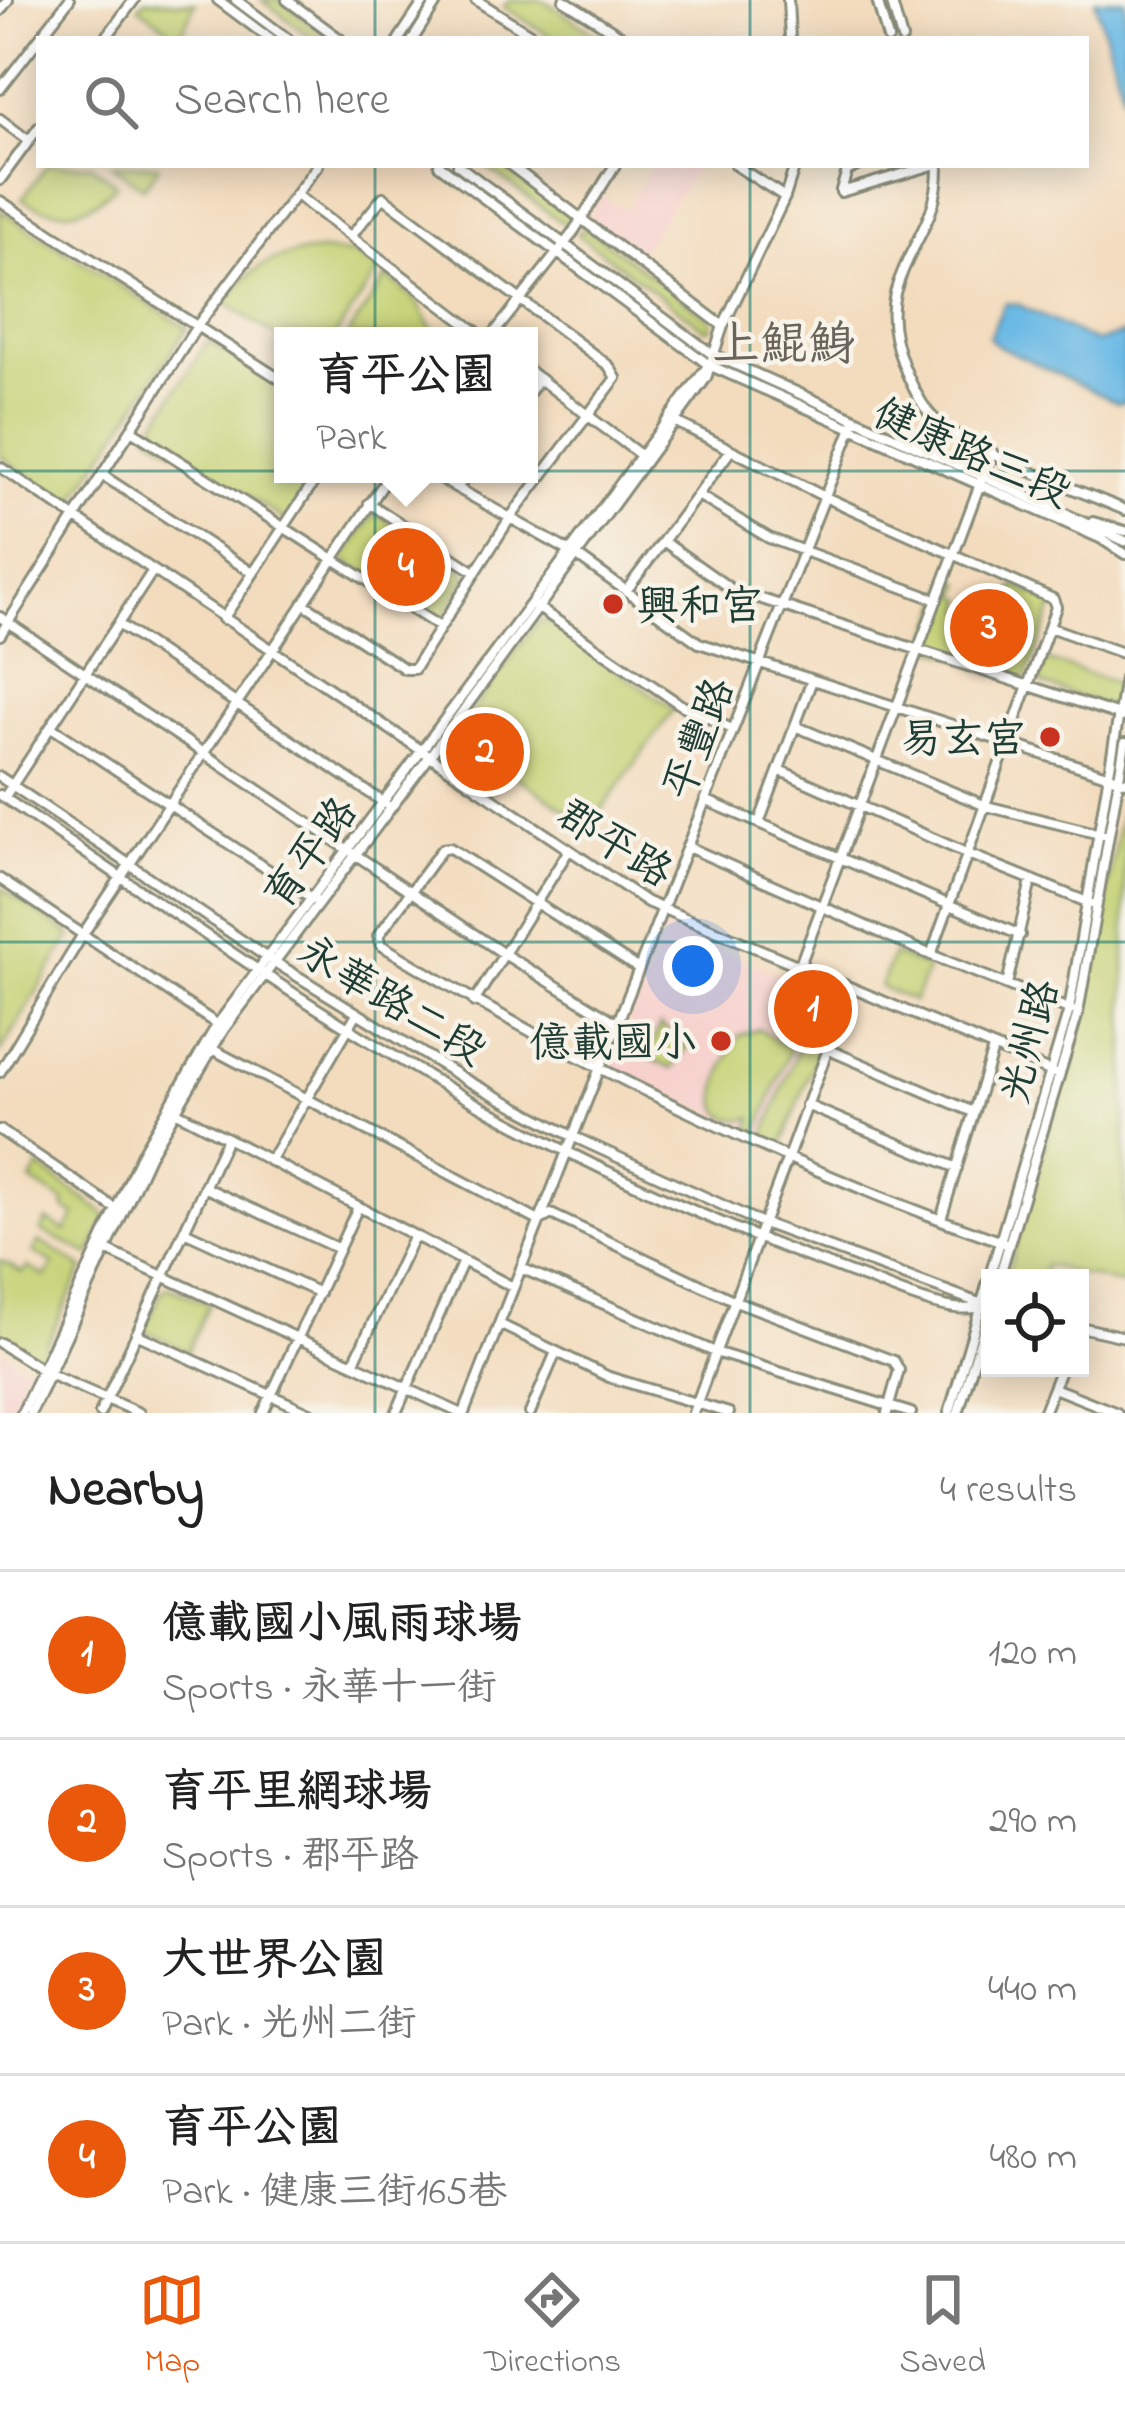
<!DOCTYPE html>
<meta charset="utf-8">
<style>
:root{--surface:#fff;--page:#f2f2f2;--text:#222;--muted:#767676;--line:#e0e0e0;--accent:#ea580c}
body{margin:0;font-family:"Indie Flower","LXGW WenKai TC",sans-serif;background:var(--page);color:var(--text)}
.controls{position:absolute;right:36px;bottom:36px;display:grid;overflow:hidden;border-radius:0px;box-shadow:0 6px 30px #0003}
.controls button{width:108px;height:108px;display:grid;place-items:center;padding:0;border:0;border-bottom:3px solid var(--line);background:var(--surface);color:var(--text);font:60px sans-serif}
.you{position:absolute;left:693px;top:966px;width:42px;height:42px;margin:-30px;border:9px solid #fff;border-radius:50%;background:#1a73e8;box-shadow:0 0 0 18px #1a73e833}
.badge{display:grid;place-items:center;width:78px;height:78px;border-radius:50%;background:var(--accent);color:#fff;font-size:39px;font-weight:700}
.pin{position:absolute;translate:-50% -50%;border:6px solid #fff;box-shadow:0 3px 12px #0006}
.popup{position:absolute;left:274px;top:327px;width:264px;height:156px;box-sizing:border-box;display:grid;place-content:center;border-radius:0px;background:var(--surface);filter:drop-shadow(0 3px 9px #0005);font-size:39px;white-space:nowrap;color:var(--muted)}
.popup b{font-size:45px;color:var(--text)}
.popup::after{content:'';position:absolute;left:50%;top:100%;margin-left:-24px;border:24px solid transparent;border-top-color:var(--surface)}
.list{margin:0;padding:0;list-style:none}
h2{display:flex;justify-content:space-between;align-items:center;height:156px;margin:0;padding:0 48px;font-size:51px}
h2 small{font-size:39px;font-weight:400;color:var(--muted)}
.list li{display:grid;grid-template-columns:78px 1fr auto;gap:36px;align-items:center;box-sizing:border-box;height:168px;padding:0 48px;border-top:3px solid var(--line)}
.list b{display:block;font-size:45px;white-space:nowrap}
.list p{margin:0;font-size:39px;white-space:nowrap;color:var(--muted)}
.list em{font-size:39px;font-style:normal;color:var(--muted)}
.icon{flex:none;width:66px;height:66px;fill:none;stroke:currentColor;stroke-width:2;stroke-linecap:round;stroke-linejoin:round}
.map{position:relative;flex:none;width:1125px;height:1413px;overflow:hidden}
.search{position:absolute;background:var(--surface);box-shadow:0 6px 30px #0003;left:36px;right:36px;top:36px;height:132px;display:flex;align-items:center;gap:30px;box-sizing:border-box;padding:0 42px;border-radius:0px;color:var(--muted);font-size:45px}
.sheet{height:828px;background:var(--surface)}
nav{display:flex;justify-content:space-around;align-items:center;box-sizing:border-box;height:168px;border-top:3px solid var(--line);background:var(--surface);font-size:33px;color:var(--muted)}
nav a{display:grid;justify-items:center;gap:6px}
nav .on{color:var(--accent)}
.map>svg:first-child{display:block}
.built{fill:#f7d0cc}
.green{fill:#c5d274;stroke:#728854;stroke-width:3}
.water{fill:#6ab9e5;stroke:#447b8c;stroke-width:3}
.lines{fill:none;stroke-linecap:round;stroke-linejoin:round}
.minor-casing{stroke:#898c79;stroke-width:14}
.minor{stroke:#fff;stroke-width:8}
.grid{fill:none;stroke:#0f766e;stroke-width:3;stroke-opacity:0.55}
.poi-dot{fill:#c8321e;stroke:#f7f3e8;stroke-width:4.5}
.labels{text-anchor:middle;stroke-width:9;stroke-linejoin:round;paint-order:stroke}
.street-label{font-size:42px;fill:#1f3d34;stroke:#f7f3e8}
.poi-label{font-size:42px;fill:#1f3d34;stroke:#f7f3e8;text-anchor:end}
.quarter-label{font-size:48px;fill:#6a645d;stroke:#f7f3e8}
</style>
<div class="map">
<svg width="1125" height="1413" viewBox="0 0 1125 1413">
<rect width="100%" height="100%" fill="#f7f3e8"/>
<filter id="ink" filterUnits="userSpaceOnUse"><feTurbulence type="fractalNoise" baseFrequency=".00833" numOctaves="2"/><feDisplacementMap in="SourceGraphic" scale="24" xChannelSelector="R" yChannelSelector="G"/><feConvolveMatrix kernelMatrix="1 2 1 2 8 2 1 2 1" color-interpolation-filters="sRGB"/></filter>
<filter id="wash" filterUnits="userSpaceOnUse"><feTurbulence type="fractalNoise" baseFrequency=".004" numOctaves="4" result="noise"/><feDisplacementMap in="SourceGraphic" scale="48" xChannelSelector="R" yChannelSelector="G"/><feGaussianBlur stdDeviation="2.7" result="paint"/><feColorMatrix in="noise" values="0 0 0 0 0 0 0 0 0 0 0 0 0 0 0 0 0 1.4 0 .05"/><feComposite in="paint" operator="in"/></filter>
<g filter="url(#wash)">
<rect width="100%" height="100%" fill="#f3dcbe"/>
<path class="built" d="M 653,165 L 698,165 L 638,256 L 588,215 L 601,195 L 625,209 Z
M 667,928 L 838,999 L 782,1146 L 610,1068 Z
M 0,1350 L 29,1368 L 9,1413 L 0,1413 Z"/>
<path class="green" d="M 144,0 L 195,3 L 180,38 L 139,7 Z
M 262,0 L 279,0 L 331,39 L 314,39 Z
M 509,0 L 543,0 L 604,39 L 555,39 L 504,7 Z
M 47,165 L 91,165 L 116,184 C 90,215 56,218 22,199 Z
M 112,165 L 157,165 L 159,167 L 143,188 Z
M 484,165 L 502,165 L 567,213 L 570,219 L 567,226 Z
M 0,210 L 187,328 L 74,500 L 65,501 L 0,456 Z
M 585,227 L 711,320 L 711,328 L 705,329 L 577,234 Z
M 322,251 L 355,255 L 379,270 L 335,336 L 283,336 L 283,341 L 225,303 C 250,265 277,254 322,251 Z
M 387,276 L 417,302 L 436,336 L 347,336 Z
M 208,341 L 283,388 L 283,474 L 319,474 L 288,522 L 149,433 Z
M 373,516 L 380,516 L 466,572 L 467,577 L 442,618 L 436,620 L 346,561 L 345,556 Z
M 951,578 L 963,584 L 958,595 L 965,599 L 964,610 L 973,614 L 979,605 L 988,608 L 995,593 L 1009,599 L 1015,586 L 1051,602 L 1053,607 L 1027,676 L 1022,679 L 931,648 L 927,643 Z
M 545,620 L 674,709 L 590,826 L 508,771 L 494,791 L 444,758 L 442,752 L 537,622 Z
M 1046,660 L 1116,683 L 1111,708 L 1042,684 L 1039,679 Z
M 1125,791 L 1125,1285 L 1045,1265 L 1041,1278 L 1006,1278 L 1088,996 Z
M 0,887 L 71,935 L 0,1053 Z
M 893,954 L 928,968 L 914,1001 L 880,987 Z
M 800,991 L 835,1005 L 826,1027 L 791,1013 Z
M 792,1022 L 824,1035 L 782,1146 L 763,1139 L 801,1041 L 794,1039 L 757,1134 L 749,1131 L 753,1118 C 693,1131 723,1062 739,1036 L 759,1029 L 783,1045 Z
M 660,1025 L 688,1046 L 672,1069 L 648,1057 Z
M 39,1167 L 104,1213 L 106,1219 L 90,1255 L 41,1231 L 47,1220 L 65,1231 L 75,1215 L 64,1208 L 66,1203 L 31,1181 Z
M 39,1241 L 83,1268 L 41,1356 L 37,1358 L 0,1334 L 0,1260 L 23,1273 L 28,1267 L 46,1277 L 54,1264 L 33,1252 Z
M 169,1287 L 209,1304 L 187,1352 L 144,1330 L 163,1289 Z"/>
<path class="water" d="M 1095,0 L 1125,0 L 1125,102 Z
M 1005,303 L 1017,304 L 1096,342 L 1125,333 L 1125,402 L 1118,403 L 997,345 L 989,337 Z"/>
</g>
<g filter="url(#ink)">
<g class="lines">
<g class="minor-casing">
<path id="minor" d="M 218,0 L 270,39
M 236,0 L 288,39
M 287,0 L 340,39
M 476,0 L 538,39
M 564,0 L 626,39
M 788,0 L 790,39
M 877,0 L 888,39
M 891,0 L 902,39
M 0,11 L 8,0
M 105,39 L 134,0
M 399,39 L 425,0
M 413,39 L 438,0
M 0,89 L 69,0
M 0,119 L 29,141
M 439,165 L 709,365 L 1100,538 L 1125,554
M 458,165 L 712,354 L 1125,541
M 510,165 L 723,326
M 735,165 L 785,197
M 938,165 C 939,222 909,242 895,293 C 889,318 894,341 903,364 C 910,382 917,398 929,413 C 959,449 1077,489 1125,510
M 0,180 L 39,127
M 841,190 L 847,171 L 859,165
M 841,192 L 933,165
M 296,195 L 482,336
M 0,201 L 283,381
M 492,336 L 572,234 L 615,165
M 529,371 L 643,457
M 529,393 L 540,379
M 674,421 L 825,497 L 1053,599 L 1056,607 L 1049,627 L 1125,654
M 131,430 L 440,627
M 0,467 L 647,902 L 1059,1075
M 432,474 L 576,555 L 699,643 L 1125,781
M 102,475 L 253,573
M 457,488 L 468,474
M 698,495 L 769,538 L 937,600
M 369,503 L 475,572
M 1093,522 L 1125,531
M 663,541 L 731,589 L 1125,717
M 626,591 L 731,450
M 303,603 L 405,669 L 414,669 L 510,518 L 616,378 L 609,366 L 383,197 L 351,236
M 537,607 L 681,705 L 732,729
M 0,617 L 504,954 L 617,1023
M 223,619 L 319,474
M 118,624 L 386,804
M 0,635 L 197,326 L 318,165
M 795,726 L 986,806 L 1104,835
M 51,727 L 316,901
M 779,770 L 968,854 L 1092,904
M 0,777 L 268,958 L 466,1080 L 572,1136 L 755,1220 L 990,1307
M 0,795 C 134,885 266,980 404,1062 C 547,1148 702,1220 859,1276 C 887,1286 954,1318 980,1306
M 4,798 L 152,572
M 705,800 L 1020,935
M 759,823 L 812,680
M 688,847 L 931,955 L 1071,1010
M 0,879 L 218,1025
M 931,955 L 1049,627
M 800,965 L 992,452
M 639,969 L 450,848 L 442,849 L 378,936 L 381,945 C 580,1066 788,1168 1008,1244
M 1007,984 L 1031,881
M 474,1002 L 569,850
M 212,1049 L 539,1221 L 551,1214 L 733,1300 L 894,1361 L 899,1370 L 887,1413
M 827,1049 L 973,1112
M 0,1072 L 83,934 L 390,474
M 806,1105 L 957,1168
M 175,1111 L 513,1287
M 0,1130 L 116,1209
M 270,1161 L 356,1015
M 204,1187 L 339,1249
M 941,1219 L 993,1049
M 184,1231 L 319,1293
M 106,1250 L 460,1413
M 521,1268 L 715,1352 L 911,1413
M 999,1278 L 1078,1013 L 1125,743
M 499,1324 L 609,1377 L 729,1413
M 1080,1327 L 1125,1337
M 136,1334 L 310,1413
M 0,1343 L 49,1374 L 139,1413
M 353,1364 L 414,1236
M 1054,1388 L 1117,1413
M 22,1413 L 143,1151 L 217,1025 L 708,366
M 31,1413 L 149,1156 L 224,1029 L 430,756 L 706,378 L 723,326 L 785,197 L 795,165
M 100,1413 L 227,1138
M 263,1413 L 358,1207
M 396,1413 L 463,1261
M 464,1413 L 855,420
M 530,1413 L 556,1352
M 693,1413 L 850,990
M 949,1413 L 1069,1010 L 1125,678
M 958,1413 L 990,1309
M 1043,1413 L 1061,1368"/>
</g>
<use href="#minor" class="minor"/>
</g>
</g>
<path class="grid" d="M 375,0 L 375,39M 750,0 L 750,39M 375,165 L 375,1413M 750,165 L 750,1413M 0,471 L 1125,471M 0,942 L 1125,942"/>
<g class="poi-dot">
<circle cx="613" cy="604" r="12"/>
<circle cx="1050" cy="737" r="12"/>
<circle cx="721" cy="1041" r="12"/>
</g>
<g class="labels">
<g class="street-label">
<text transform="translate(973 451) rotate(24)" y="15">健康路三段</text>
<text transform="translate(697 738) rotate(-69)" y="15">平豐路</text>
<text transform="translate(616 842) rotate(32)" y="15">郡平路</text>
<text transform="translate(309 852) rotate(-54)" y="15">育平路</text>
<text transform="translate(393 999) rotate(31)" y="15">永華路二段</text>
<text transform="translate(1027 1041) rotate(-75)" y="15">光州路</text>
</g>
<g class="poi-label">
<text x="637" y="619" text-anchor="start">興和宮</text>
<text x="1026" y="752">易玄宮</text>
<text x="697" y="1056">億載國小</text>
</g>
<g class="quarter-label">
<text x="784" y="359">上鯤鯓</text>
</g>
</g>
</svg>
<div class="controls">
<button><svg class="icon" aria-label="locate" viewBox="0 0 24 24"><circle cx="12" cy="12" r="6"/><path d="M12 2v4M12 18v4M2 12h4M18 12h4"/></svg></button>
</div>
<div class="you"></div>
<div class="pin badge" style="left:813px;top:1009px">1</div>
<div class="pin badge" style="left:485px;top:752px">2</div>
<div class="pin badge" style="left:989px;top:628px">3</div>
<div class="pin badge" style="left:406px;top:567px">4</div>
<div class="popup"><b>育平公園</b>Park</div>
<div class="search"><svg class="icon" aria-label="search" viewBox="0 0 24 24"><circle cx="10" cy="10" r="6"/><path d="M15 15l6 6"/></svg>Search here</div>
</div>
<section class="sheet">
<h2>Nearby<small>4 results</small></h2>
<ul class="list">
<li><span class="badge">1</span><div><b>億載國小風雨球場</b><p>Sports · 永華十一街</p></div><em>120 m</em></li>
<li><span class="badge">2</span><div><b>育平里網球場</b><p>Sports · 郡平路</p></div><em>290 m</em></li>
<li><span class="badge">3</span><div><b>大世界公園</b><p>Park · 光州二街</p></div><em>440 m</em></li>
<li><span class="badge">4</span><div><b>育平公園</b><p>Park · 健康三街165巷</p></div><em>480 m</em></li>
</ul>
</section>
<nav>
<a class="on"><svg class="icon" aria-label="map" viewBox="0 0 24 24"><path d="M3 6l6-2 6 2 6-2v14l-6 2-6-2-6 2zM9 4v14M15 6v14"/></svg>Map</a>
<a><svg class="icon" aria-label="directions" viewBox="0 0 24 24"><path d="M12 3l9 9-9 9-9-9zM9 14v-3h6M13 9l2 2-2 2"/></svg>Directions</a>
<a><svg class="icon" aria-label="saved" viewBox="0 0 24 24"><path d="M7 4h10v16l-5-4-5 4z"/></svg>Saved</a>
</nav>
